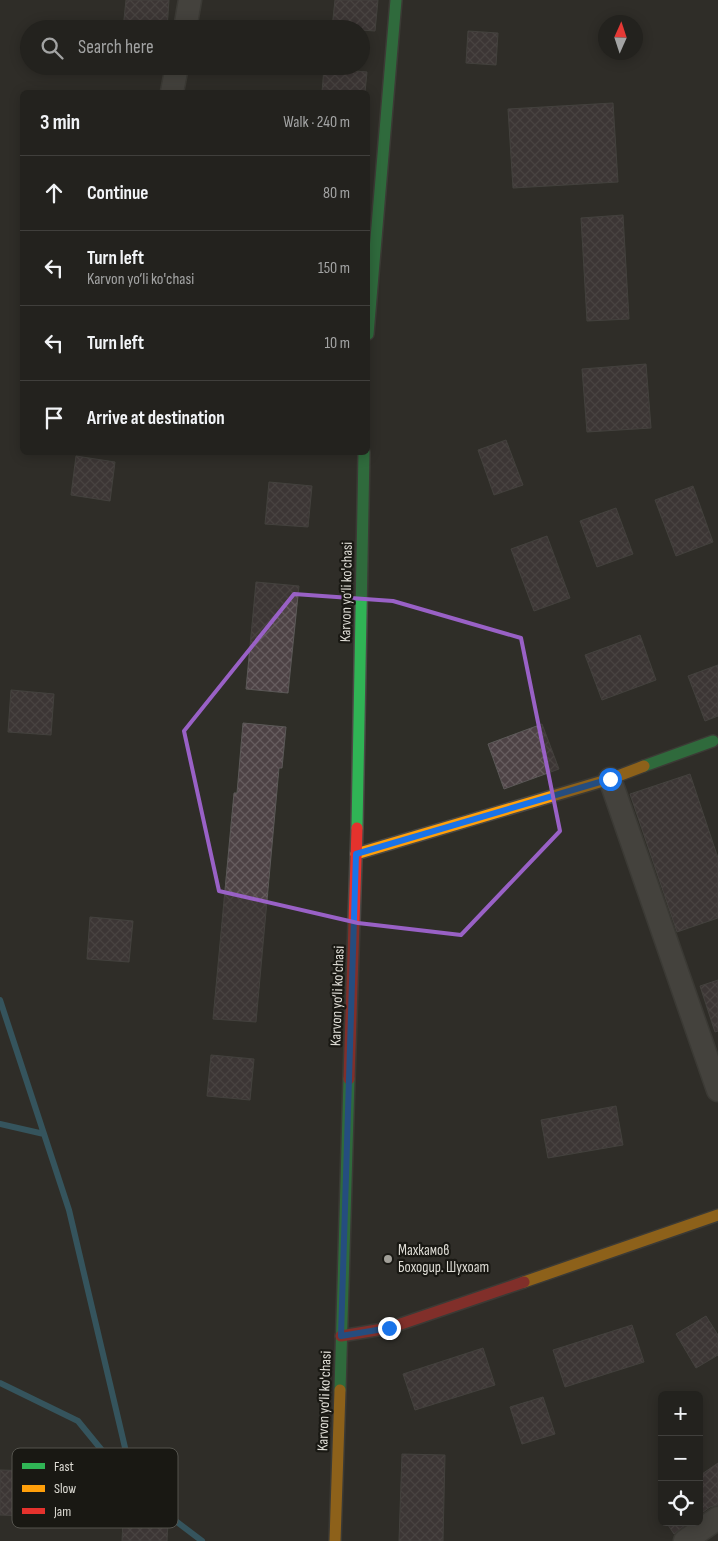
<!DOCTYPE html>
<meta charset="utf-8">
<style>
:root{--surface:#23221e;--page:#2f2f2b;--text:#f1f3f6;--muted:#a3a4a4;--line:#403f3c}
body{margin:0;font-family:"Sofia Sans Condensed",sans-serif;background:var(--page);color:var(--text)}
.controls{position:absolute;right:15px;bottom:15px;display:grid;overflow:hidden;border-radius:8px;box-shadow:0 2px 12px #0003}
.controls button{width:45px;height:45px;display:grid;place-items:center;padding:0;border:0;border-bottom:1px solid var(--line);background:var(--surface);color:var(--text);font:25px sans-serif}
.compass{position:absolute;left:598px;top:15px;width:45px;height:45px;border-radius:50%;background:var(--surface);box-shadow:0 2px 12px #0003;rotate:3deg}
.stop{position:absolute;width:15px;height:15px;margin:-11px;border:4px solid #1a73e8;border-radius:50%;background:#fff}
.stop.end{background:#1a73e8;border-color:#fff;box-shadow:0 1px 5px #0008}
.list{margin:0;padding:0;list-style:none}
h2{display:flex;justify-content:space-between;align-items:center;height:65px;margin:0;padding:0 20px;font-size:21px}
h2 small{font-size:16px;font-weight:400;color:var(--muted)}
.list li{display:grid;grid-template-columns:32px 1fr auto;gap:15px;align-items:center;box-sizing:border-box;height:75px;padding:0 20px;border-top:1px solid var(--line)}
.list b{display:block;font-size:19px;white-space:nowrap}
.list p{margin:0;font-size:16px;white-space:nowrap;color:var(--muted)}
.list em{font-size:16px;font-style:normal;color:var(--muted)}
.icon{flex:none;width:28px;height:28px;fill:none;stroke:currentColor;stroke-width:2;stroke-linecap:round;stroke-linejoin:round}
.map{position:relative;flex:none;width:718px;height:1541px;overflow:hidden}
.search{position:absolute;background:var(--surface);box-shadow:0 2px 12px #0003;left:20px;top:20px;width:350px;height:55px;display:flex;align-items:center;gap:12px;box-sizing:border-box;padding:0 18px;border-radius:28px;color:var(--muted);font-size:19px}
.panel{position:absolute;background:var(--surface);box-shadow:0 2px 12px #0003;left:20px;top:90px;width:350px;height:365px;border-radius:8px}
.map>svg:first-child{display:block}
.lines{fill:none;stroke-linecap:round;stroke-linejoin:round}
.stream{stroke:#3d849d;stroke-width:6}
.building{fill:url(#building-cross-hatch);stroke:#5c5958}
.street-casing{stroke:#4b4945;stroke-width:25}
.fast-casing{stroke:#4b4945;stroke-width:14}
.slow-casing{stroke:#4b4945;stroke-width:14}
.jam-casing{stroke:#4b4945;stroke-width:14}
.street{stroke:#5d5c58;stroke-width:22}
.fast{stroke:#30b455;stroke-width:11}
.slow{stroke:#ff9f0a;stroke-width:11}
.jam{stroke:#e5322d;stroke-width:11}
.route{stroke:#1a73e8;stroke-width:6}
.marked{fill:none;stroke:#9961c6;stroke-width:4;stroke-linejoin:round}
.poi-dot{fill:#a19f98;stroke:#191813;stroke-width:2}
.labels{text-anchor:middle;stroke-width:4.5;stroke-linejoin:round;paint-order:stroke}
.street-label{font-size:15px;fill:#dedcd5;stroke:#191813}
.poi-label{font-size:15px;fill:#dedcd5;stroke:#191813;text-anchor:start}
.key{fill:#191813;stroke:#54534d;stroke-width:1}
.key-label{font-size:14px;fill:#dedcd5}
</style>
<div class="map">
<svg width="718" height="1541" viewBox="0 0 718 1541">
<defs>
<pattern id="building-cross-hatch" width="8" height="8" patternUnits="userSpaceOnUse" patternTransform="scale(1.25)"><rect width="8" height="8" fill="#4d4245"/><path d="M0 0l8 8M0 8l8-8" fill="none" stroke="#665d5f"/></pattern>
</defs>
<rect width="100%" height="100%" fill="#2f2e28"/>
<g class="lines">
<path class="stream" d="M 0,1000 L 69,1210 L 135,1490 L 202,1541
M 0,1124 L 44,1134
M 0,1383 L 78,1421 L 132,1487"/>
</g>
<path class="building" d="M 126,0 L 169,0 L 167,29 L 123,29 Z
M 335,0 L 378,0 L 375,31 L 361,30 L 361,29 L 332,28 Z
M 468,31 L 498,33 L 496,65 L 466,63 Z
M 324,68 L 367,72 L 365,92 L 322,92 Z
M 613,103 L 618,182 L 513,188 L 508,109 Z
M 623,215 L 629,319 L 587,321 L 581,218 Z
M 646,364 L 651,428 L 587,432 L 582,369 Z
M 506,440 L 523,485 L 494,495 L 478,450 Z
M 76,456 L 115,462 L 110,501 L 71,495 Z
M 269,482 L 312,486 L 308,527 L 265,524 Z
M 693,486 L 713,542 L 676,556 L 655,500 Z
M 616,508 L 633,554 L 597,567 L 580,521 Z
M 547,536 L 570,598 L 534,611 L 511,549 Z
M 256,582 L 299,586 L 288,693 L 246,689 Z
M 640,635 L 656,680 L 602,700 L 585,655 Z
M 718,665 L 718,716 L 705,721 L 688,676 Z
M 11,690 L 54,694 L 51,735 L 8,732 Z
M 243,723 L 286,727 L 282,768 L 279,768 L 256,1022 L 213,1019 L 234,793 L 237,793 Z
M 542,724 L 559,769 L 504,789 L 488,744 Z
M 690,774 L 718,858 L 718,918 L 677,932 L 630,794 Z
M 90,917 L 133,921 L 129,962 L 87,959 Z
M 718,980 L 718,1031 L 715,1032 L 700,986 Z
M 211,1055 L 254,1059 L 250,1100 L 207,1096 Z
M 616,1106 L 623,1145 L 548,1158 L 541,1120 Z
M 706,1316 L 718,1335 L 718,1355 L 696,1368 L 676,1334 Z
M 632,1325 L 644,1362 L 565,1387 L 553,1350 Z
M 483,1348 L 495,1385 L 415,1410 L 403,1374 Z
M 543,1397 L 555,1434 L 522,1444 L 510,1407 Z
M 402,1454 L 445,1455 L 443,1541 L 399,1541 Z
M 718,1463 L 718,1505 L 710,1507 L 699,1515 L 699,1476 Z
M 0,1470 L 98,1473 L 96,1518 L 0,1515 Z
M 123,1521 L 168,1523 L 167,1541 L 122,1541 Z
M 666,1522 L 689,1522 L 674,1534 Z"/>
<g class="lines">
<g class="street-casing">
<path id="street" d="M 185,29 L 190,0
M 172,92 L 177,66
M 610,779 L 718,1090
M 685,1541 L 718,1518"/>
</g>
<g class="fast-casing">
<path id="fast" d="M 368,334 L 396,0
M 644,766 L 713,741
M 357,828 L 364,452
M 340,1390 L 349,1079"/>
</g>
<g class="slow-casing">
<path id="slow" d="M 356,854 L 610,779 L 644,766
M 524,1282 L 718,1215
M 335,1541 L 340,1390"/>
</g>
<g class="jam-casing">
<path id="jam" d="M 349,1079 L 357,828
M 341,1336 L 389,1328 L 524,1282"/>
</g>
<use href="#street" class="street"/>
<use href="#fast" class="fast"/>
<use href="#slow" class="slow"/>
<use href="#jam" class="jam"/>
</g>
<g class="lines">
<path class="route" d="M 389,1328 L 341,1336 L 356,854 L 610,779"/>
</g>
<path d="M0 0H718V1541H0ZM 294,594 L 393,601 L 521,638 L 560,831 L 461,935 L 358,923 L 219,891 L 184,731 Z" fill="#2f2e28" fill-opacity=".55" fill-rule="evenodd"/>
<path class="marked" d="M 294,594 L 393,601 L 521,638 L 560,831 L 461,935 L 358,923 L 219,891 L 184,731 Z"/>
<circle class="poi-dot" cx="388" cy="1259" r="5"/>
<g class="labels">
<g class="street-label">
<text transform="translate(346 592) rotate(-89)" y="5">Karvon yo‘li ko'chasi</text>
<text transform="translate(337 996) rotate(-88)" y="5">Karvon yo‘li ko'chasi</text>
<text transform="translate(324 1401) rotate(-88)" y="5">Karvon yo‘li ko'chasi</text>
</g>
<g class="poi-label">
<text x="398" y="1255">Махкамов<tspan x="398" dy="17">Боходир. Шухоат</tspan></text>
</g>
</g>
<rect x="12" y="1448" width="166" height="80" rx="8" class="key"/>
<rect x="22" y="1463" width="23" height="6" fill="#30b455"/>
<rect x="22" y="1485" width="23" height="7" fill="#ff9f0a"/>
<rect x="22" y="1508" width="23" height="6" fill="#e5322d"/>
<g class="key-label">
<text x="54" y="1471">Fast</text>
<text x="54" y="1493">Slow</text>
<text x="54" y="1516">Jam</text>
</g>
</svg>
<div class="controls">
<button>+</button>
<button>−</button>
<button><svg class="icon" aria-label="locate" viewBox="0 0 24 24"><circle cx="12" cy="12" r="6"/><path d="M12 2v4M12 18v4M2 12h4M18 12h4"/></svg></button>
</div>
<svg class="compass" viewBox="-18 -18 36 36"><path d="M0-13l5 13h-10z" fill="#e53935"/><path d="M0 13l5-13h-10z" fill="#a3a4a4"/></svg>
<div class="stop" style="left:610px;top:779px"></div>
<div class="stop end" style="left:389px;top:1328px"></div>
<div class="search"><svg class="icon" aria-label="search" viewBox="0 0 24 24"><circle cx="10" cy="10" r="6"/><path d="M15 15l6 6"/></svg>Search here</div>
<section class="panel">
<h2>3 min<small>Walk · 240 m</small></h2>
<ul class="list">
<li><svg class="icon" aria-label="ahead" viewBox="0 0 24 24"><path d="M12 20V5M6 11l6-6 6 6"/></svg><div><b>Continue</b></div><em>80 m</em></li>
<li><svg class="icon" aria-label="left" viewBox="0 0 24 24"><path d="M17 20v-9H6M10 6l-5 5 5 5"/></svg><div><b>Turn left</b><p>Karvon yo‘li ko'chasi</p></div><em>150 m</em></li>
<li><svg class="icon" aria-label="left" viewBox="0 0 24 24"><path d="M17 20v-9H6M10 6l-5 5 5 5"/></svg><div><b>Turn left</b></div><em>10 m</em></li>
<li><svg class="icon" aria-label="arrive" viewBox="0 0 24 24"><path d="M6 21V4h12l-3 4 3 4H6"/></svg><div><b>Arrive at destination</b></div></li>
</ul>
</section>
</div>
